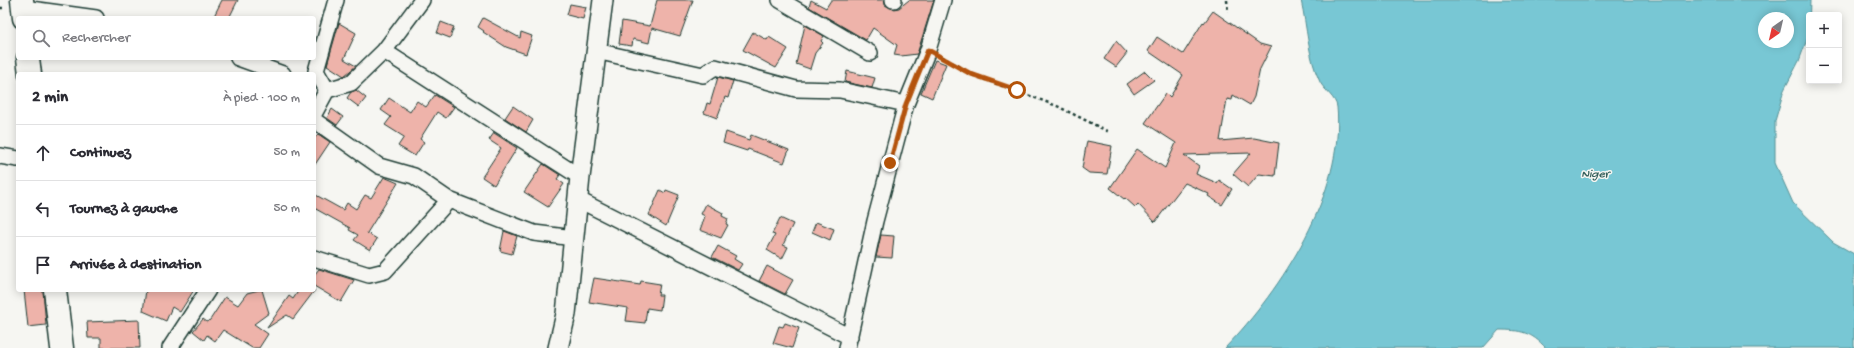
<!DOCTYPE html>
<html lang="fr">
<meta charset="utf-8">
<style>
:root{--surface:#fff;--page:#f7f7f7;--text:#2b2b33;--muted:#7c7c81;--line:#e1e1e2}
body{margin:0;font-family:"Gochi Hand",sans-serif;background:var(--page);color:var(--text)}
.controls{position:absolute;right:12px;top:12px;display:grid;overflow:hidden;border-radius:4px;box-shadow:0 2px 10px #0003}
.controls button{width:36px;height:36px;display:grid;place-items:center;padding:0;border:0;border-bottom:1px solid var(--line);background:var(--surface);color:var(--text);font:20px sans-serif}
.compass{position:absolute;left:1758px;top:12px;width:36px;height:36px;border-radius:50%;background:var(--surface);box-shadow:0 2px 10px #0003;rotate:214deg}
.stop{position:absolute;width:12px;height:12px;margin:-9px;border:3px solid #b45309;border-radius:50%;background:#fff}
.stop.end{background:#b45309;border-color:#fff;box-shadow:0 1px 4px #0008}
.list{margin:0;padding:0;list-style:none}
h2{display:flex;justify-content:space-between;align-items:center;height:52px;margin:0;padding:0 16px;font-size:17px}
h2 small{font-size:13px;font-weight:400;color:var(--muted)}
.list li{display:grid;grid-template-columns:26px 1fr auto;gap:12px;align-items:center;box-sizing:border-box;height:56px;padding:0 16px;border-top:1px solid var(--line)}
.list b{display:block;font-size:15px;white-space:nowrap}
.list em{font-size:13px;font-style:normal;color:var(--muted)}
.icon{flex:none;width:22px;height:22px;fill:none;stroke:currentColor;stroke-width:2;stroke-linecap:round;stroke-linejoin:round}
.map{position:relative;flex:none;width:1854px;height:348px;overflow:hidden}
.search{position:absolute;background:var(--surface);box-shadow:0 2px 10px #0003;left:16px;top:16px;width:300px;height:44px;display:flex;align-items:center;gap:10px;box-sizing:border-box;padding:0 14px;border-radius:4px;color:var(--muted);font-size:15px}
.panel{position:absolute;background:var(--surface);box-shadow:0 2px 10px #0003;left:16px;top:72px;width:300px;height:220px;border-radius:4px}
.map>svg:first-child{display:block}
.water{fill:#78c7d4;stroke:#549094;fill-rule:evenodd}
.building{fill:#eeb3aa;stroke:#1f3d34}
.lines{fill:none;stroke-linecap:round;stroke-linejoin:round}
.minor-casing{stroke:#1f3d34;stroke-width:18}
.tertiary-casing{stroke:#1f3d34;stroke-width:22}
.primary-casing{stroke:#1f3d34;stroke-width:25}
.path{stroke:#1f3d34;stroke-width:2.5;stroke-dasharray:3 3;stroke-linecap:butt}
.minor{stroke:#f6f6f2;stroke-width:15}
.tertiary{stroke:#f6f6f2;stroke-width:19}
.primary{stroke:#f6f6f2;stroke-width:22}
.route{stroke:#b45309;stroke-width:5}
.labels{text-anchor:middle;stroke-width:3;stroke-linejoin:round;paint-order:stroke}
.water-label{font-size:12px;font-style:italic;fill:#35605c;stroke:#f6f6f2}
</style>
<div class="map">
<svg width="1854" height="348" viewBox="0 0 1854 348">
<rect width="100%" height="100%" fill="#f6f6f2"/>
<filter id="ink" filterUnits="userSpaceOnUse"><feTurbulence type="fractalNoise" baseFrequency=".025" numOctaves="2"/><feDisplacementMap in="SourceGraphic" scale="8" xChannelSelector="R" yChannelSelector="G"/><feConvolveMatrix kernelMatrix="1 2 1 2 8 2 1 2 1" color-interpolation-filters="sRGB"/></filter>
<g filter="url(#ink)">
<path class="water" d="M 1301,0 L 1810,0 L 1809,34 L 1799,61 L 1784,90 L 1775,121 L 1775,163 L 1793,203 L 1833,242 L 1854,254 L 1854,348 L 1546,348 C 1531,332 1521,330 1499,330 L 1483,348 L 1225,348 C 1282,289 1345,192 1337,107 C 1336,98 1324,90 1320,82 C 1308,57 1307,27 1301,0 ZM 1764,18 L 1788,18 L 1788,42 L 1764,42 Z"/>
<path class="building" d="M 222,0 L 238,0 L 229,18 L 213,18 Z
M 657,0 L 693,0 L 680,36 L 652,28 L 649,43 L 633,39 L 632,46 L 619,44 L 622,21 L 650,26 Z
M 811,0 L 826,8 L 831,0 L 884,0 L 885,5 L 893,9 L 899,8 L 909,0 L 934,0 L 917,54 L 901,56 L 894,55 L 897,45 L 873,28 L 866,40 L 809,7 Z
M 570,4 L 586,7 L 583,19 L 567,15 Z
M 1213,11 L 1260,44 L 1271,47 L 1260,69 L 1254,97 L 1250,105 L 1233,95 L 1232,100 L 1227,99 L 1220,141 L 1254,138 L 1279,143 L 1275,176 L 1259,174 L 1248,187 L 1233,174 L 1251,153 L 1184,155 L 1199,166 L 1196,174 L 1217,183 L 1219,180 L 1232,189 L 1222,205 L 1208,196 L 1209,194 L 1185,183 L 1155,222 L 1138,204 L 1135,207 L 1125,198 L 1124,199 L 1110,188 L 1137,149 L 1165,168 L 1176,143 L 1145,123 L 1166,93 L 1170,97 L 1183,75 L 1148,51 L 1157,37 L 1183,54 L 1203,22 L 1204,23 Z
M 483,18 L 520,38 L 521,32 L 532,36 L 526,54 L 506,47 L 483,32 L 484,31 L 478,27 Z
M 441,22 L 454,27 L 450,38 L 437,33 Z
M 339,23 L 356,33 L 344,59 L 356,66 L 344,76 L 327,65 Z
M 805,25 L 824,36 L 821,41 L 823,43 L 815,53 L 810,69 L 796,64 Z
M 753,32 L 767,40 L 769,37 L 788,49 L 776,68 L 743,50 Z
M 1116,41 L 1127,53 L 1116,67 L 1104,59 Z
M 935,60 L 946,64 L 932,98 L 921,93 Z
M 847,71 L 875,78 L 872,88 L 845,82 Z
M 1145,71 L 1154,80 L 1134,94 L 1127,84 Z
M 718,77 L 733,81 L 728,98 L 725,97 L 717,118 L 704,113 L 707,103 L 710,104 Z
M 356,90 L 366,98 L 359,107 L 347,98 L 351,92 Z
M 435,95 L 454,107 L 446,118 L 437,112 L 420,139 L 424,142 L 415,156 L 398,146 L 404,137 L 385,125 L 391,117 L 381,110 L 389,98 L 410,112 L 417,101 L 426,107 Z
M 513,106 L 533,120 L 526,132 L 505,118 Z
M 332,109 L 343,117 L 337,125 L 327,118 Z
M 726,132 L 749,140 L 751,135 L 789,150 L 784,163 L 748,149 L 747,151 L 723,143 Z
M 494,133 L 517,148 L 494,185 L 482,177 L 501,148 L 489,140 Z
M 318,134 L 330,142 L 314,166 L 314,139 Z
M 1087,141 L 1112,146 L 1107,174 L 1089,173 L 1082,168 Z
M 543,164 L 560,175 L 557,179 L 564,184 L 548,207 L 524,192 Z
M 384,177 L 398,183 L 367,233 L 377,239 L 370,250 L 354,240 L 358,235 L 349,230 L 350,228 L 314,208 L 314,194 L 343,210 L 347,203 L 356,209 L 365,195 L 371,198 Z
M 660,190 L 665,193 L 666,190 L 679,195 L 666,226 L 649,215 Z
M 706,204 L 723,213 L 722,216 L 728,219 L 726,224 L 728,225 L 721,238 L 700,230 L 705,216 L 701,214 Z
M 780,218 L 793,224 L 783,245 L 788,247 L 782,259 L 767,250 L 775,235 L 772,234 Z
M 816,222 L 834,229 L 830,240 L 812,232 Z
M 504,231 L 517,236 L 512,254 L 500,251 Z
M 881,235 L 894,236 L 892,258 L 876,257 Z
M 718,246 L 736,256 L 734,259 L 742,264 L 738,270 L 712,257 Z
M 767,266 L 793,280 L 785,294 L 759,281 Z
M 319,269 L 354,280 L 341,302 L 314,286 L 314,275 Z
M 594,278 L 640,285 L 641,281 L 660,284 L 658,295 L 662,295 L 660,310 L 647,308 L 645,323 L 626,321 L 628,308 L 589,302 Z
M 24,290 L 43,290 L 46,325 L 28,327 Z
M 146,290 L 194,290 L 180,312 L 172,307 L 166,321 L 143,311 Z
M 259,290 L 262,290 L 269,313 L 254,324 L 268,334 L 259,348 L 252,348 L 223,330 L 215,341 L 207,335 L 204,340 L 193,331 L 203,319 L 207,322 L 210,320 L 225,297 L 238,305 L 247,293 Z
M 299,290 L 315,290 L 293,319 L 287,315 L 267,328 L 289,296 L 293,299 Z
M 139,320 L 140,348 L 101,348 L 101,338 L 88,338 L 87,322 Z
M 785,323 L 799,328 L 792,348 L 773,343 L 779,326 L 783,327 Z"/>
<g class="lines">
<g class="minor-casing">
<path id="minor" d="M 780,0 L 870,53
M 893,0 L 894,0
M 23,8 L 96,18
M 384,51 L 580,177
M 596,51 L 703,75 L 715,67 L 796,89 L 840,90 L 906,104
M 238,58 L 283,74
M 327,90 L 316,71 L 336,0
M 314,114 L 327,90 L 351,83 L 384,51 L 422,0
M 314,120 L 379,166 L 414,176 L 449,200 L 534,233 L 574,238
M 0,156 L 18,159
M 579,200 L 850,337
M 314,258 L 369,275 L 385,271 L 449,200
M 170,348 L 208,290
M 847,348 L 875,221 L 906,104 L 928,50 L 943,0"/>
</g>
<g class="tertiary-casing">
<path id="tertiary" d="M 558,348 L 566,314 L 580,177 L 603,0"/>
</g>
<g class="primary-casing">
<path id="primary" d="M 22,0 L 24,18
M 28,58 L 30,74
M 55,290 L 62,348"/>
</g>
<path class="path" d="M 1227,0 L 1228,12
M 0,8 L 6,8
M 941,57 L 971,74 L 1057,106 L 1109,132"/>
<use href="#minor" class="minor"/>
<use href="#tertiary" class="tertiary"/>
<use href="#primary" class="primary"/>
</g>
</g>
<g class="lines" filter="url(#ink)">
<path class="route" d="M 890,163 L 906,104 L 928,50 L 971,74 L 1017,90"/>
</g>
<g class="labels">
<g class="water-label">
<text x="1595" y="177">Niger</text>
</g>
</g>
</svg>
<div class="controls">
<button>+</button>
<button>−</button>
</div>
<svg class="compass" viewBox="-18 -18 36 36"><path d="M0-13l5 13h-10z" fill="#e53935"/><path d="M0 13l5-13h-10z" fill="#7c7c81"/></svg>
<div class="stop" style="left:1017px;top:90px"></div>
<div class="stop end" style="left:890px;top:163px"></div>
<div class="search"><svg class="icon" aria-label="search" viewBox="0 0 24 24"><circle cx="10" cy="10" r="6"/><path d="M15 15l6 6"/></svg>Rechercher</div>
<section class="panel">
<h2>2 min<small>À pied · 100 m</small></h2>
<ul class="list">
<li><svg class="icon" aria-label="ahead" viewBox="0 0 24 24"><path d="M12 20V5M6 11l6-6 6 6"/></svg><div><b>Continuez</b></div><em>50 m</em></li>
<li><svg class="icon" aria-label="left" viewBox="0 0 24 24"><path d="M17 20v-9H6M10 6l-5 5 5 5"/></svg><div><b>Tournez à gauche</b></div><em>50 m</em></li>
<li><svg class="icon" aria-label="arrive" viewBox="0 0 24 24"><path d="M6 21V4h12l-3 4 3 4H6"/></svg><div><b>Arrivée à destination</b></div></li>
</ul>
</section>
</div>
